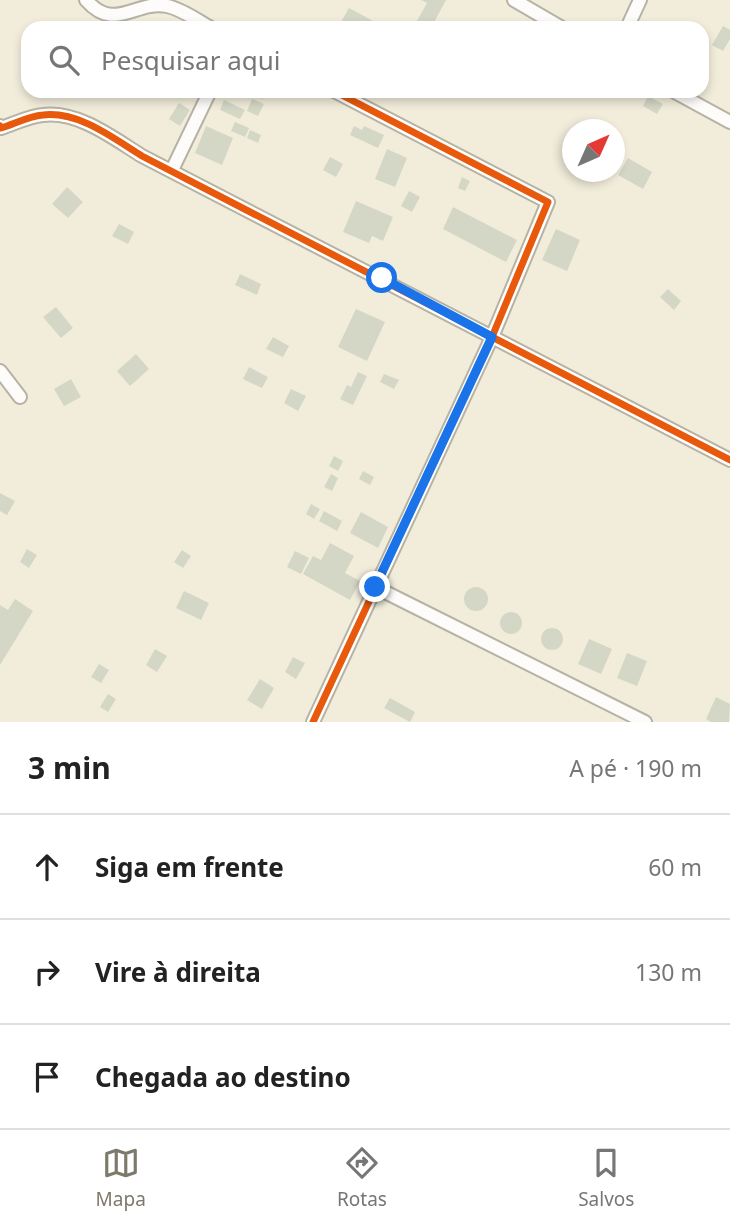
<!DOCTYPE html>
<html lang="pt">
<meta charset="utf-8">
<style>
:root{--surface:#fff;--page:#f2f2f2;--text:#222;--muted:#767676;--line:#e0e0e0;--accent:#7e7a6b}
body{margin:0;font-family:"Noto Sans",sans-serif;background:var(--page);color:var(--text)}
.compass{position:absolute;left:562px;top:119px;width:63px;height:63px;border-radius:50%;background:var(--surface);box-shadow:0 4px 10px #0003;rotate:45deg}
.stop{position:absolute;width:21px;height:21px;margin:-16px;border:5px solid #1a73e8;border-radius:50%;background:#fff}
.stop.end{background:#1a73e8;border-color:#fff;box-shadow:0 2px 7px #0008}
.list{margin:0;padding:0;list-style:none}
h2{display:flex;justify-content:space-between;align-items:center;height:91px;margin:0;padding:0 28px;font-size:30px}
h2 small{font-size:23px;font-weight:400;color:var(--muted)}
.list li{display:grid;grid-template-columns:46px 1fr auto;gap:21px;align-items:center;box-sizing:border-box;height:105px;padding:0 28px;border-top:2px solid var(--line)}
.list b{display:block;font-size:26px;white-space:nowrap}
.list em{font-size:23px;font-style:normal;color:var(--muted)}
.icon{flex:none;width:38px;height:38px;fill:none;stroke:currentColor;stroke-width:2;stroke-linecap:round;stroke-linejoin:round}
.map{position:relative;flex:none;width:730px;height:722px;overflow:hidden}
.search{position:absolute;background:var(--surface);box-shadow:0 4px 10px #0003;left:21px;right:21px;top:21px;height:77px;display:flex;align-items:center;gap:18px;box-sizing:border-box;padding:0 24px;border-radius:21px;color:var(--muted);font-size:26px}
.sheet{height:406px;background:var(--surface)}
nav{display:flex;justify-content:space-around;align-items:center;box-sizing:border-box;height:98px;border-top:2px solid var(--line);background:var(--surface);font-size:19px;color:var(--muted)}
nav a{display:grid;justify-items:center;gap:4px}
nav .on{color:var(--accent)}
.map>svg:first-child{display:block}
.building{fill:#d4d7c5}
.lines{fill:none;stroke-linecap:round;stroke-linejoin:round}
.minor-casing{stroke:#b6b3a5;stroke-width:16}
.minor{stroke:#fdfcfa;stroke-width:12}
.cycleway-casing{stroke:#fff;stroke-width:11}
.cycleway{stroke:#e8590c;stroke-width:7}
.route{stroke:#1a73e8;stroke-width:9}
</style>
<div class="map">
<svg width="730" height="722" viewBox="0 0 730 722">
<rect width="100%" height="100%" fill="#f2eddb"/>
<path class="building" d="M 421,0 L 446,0 L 431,28 L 413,28 L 427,3 Z
M 349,8 L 386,28 L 352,28 L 341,22 Z
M 723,26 L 730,30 L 730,39 L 723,51 L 712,45 Z
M 245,91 L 267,91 L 263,99 Z
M 648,96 L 663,104 L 657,114 L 643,106 Z
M 252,99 L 264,104 L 258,116 L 247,111 Z
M 224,100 L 245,110 L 240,119 L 220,110 Z
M 179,103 L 190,110 L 180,126 L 169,119 Z
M 235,122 L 249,128 L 245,137 L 231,131 Z
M 206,126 L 233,138 L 222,165 L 195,153 Z
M 354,126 L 362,130 L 364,126 L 384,135 L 378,148 L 350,135 Z
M 250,130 L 261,135 L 258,143 L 247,138 Z
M 387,149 L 407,158 L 395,187 L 375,179 Z
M 330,157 L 343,164 L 336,177 L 323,170 Z
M 628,158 L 652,172 L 643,189 L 618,175 Z
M 462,177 L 470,181 L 465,191 L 458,188 Z
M 67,187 L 83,202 L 68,218 L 52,204 Z
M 409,191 L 420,197 L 412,212 L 401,206 Z
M 356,201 L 393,217 L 383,241 L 372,236 L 369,243 L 343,232 Z
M 453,207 L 517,240 L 506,262 L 443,229 Z
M 119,224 L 134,232 L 128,244 L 112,236 Z
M 556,229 L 580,240 L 567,271 L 542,260 Z
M 240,274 L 261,284 L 257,295 L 235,285 Z
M 668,289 L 681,301 L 674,310 L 660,297 Z
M 56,307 L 73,328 L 61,338 L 43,317 Z
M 356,309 L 385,322 L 367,361 L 338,347 Z
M 273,337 L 289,346 L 283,357 L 266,349 Z
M 136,354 L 149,369 L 130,386 L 117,371 Z
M 249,367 L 268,377 L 262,388 L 243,379 Z
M 358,372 L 367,376 L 353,405 L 340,399 L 347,385 L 351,387 Z
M 384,374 L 399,380 L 394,389 L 380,382 Z
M 71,379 L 81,397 L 64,406 L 54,389 Z
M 291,389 L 306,396 L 298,411 L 284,403 Z
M 334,456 L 343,461 L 338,471 L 329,466 Z
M 363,471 L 374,477 L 370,485 L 359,479 Z
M 331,474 L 338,478 L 332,491 L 324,487 Z
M 0,493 L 15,501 L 7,515 L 0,511 Z
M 311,504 L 320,509 L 314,519 L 306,514 Z
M 324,511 L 342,521 L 337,531 L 319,521 Z
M 361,512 L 388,527 L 378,548 L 350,533 Z
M 330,543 L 354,556 L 345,573 L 360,581 L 350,600 L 303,574 L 313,556 L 321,560 Z
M 27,549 L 37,555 L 29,568 L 20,562 Z
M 182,550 L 191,556 L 183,568 L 174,562 Z
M 295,551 L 309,558 L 301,574 L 287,567 Z
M464 599a12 12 0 1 1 24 0a12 12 0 1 1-24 0Z
M 184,591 L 209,603 L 201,620 L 176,608 Z
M 15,599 L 33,611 L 0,665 L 0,605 L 8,610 Z
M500 623a11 11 0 1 1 22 0a11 11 0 1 1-22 0Z
M541 639a11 11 0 1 1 22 0a11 11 0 1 1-22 0Z
M 589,639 L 612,649 L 601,674 L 578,664 Z
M 155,649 L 167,656 L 157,672 L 146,665 Z
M 627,653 L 647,661 L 637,686 L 617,678 Z
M 293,657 L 305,663 L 296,679 L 285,672 Z
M 99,664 L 109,670 L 101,683 L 91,677 Z
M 260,679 L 274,688 L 262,709 L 247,700 Z
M 108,694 L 116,699 L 108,712 L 100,707 Z
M 716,697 L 730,704 L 729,722 L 711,722 L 706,719 Z
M 390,698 L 415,712 L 410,722 L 384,708 Z"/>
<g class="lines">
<g class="minor-casing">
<path id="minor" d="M 86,0 C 115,33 135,0 167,6 C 182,9 198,21 211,28
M 514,0 L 562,28
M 627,28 L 640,0
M 673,91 L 730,122
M 0,126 L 1,128 C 14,124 29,116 43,115 C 79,111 113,138 142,156 L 730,460
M 172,170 L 210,91
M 0,371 L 20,397
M 375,587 L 645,722
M 313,722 L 492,337 L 548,202 L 334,91"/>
</g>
<use href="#minor" class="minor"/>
<g class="cycleway-casing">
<path id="cycleway" d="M 0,126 L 1,128 C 14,124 29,116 43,115 C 79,111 113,138 142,156 L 730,460
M 313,722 L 492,337 L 548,202 L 334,91"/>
</g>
<use href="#cycleway" class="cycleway"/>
</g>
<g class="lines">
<path class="route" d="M 375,587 L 492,337 L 382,278"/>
</g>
</svg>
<svg class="compass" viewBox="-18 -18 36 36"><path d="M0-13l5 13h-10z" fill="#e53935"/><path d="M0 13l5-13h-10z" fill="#767676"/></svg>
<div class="stop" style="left:382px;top:278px"></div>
<div class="stop end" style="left:375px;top:587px"></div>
<div class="search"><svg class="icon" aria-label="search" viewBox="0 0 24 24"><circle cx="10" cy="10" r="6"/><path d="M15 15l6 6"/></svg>Pesquisar aqui</div>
</div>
<section class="sheet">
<h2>3 min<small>A pé · 190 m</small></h2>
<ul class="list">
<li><svg class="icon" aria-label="ahead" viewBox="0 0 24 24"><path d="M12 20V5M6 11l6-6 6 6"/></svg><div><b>Siga em frente</b></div><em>60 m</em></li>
<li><svg class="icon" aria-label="right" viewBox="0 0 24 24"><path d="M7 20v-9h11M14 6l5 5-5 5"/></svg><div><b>Vire à direita</b></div><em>130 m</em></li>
<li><svg class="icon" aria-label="arrive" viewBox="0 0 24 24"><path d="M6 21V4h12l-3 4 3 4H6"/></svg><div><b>Chegada ao destino</b></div></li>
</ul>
</section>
<nav>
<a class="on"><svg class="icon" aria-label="map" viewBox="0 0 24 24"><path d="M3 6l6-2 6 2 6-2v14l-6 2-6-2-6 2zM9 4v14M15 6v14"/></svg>Mapa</a>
<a><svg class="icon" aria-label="directions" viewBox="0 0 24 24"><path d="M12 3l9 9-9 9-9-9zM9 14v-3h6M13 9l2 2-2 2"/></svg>Rotas</a>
<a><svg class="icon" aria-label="saved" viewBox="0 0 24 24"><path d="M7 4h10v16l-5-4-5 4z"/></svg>Salvos</a>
</nav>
